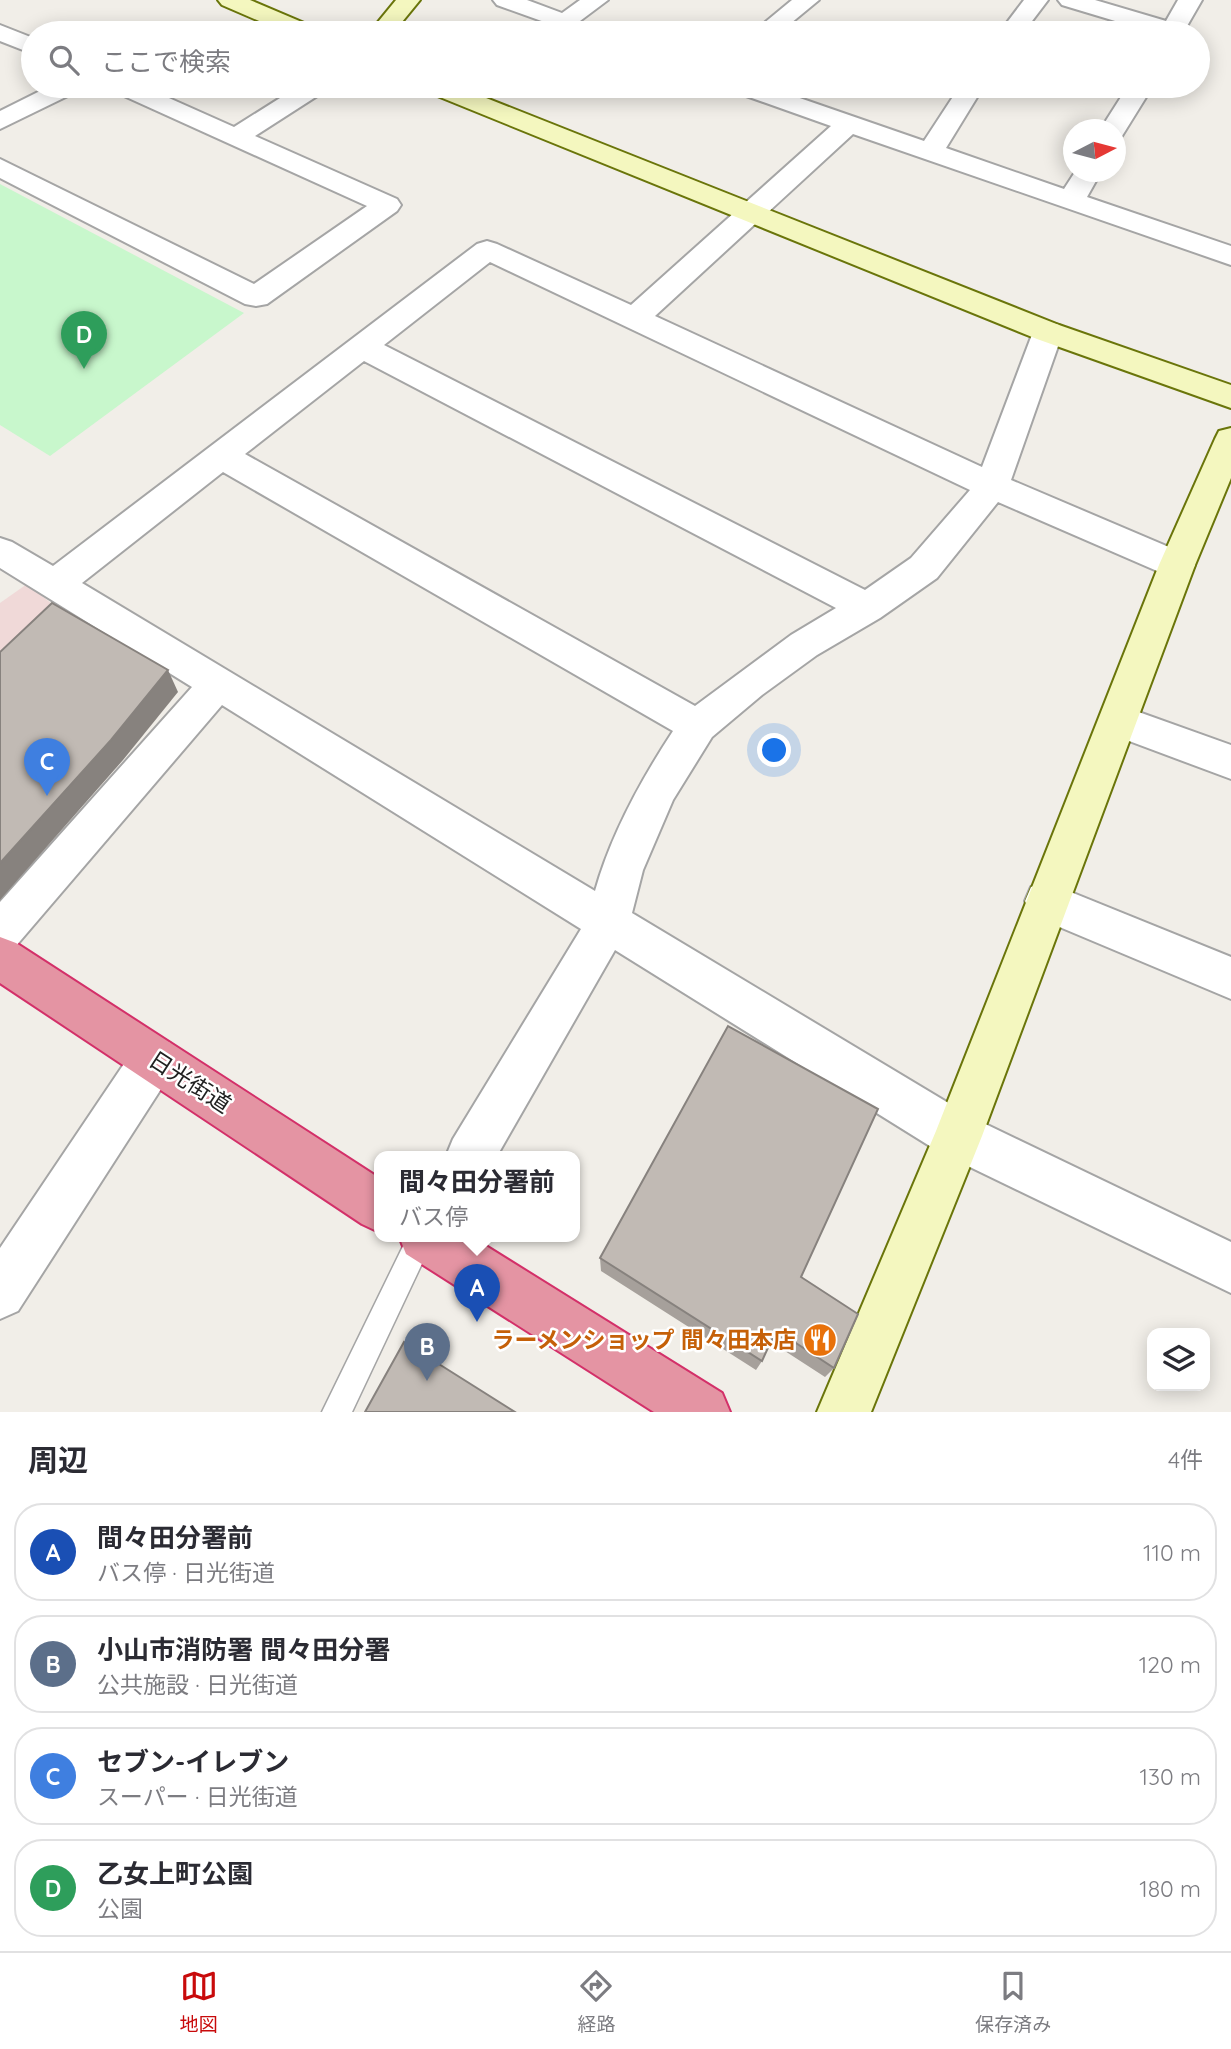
<!DOCTYPE html>
<html lang="ja">
<meta charset="utf-8">
<style>
:root{--surface:#fff;--page:#f7f7f7;--text:#2b2b33;--muted:#7c7c81;--line:#e1e1e2;--accent:#c80a0b}
body{margin:0;font-family:Quicksand,"Noto Sans JP",sans-serif;background:var(--page);color:var(--text)}
.controls{position:absolute;right:21px;bottom:21px;display:grid;overflow:hidden;border-radius:14px;box-shadow:0 4px 18px #0003}
.controls button{width:63px;height:63px;display:grid;place-items:center;padding:0;border:0;border-bottom:2px solid var(--line);background:var(--surface);color:var(--text);font:35px sans-serif}
.compass{position:absolute;left:1063px;top:119px;width:63px;height:63px;border-radius:50%;background:var(--surface);box-shadow:0 4px 18px #0003;rotate:84deg}
.you{position:absolute;left:775px;top:751px;width:24px;height:24px;margin:-18px;border:5px solid #fff;border-radius:50%;background:#1a73e8;box-shadow:0 0 0 10px #1a73e833}
.badge{display:grid;place-items:center;width:46px;height:46px;border-radius:50%;background:var(--accent);color:#fff;font-size:23px;font-weight:700}
.pin{position:absolute;translate:-50% -58px;filter:drop-shadow(0 2px 4px #0008)}
.pin::after{content:'';position:absolute;top:37px;width:24px;height:21px;background:inherit;clip-path:polygon(0 0,100% 0,50% 100%)}
.popup{position:absolute;left:374px;top:1151px;width:206px;height:91px;box-sizing:border-box;display:grid;place-content:center;border-radius:14px;background:var(--surface);filter:drop-shadow(0 2px 5px #0005);font-size:23px;white-space:nowrap;color:var(--muted)}
.popup b{font-size:26px;color:var(--text)}
.popup::after{content:'';position:absolute;left:50%;top:100%;margin-left:-14px;border:14px solid transparent;border-top-color:var(--surface)}
.list{margin:0;padding:0;list-style:none}
h2{display:flex;justify-content:space-between;align-items:center;height:91px;margin:0;padding:0 28px;font-size:30px}
h2 small{font-size:23px;font-weight:400;color:var(--muted)}
.list li{display:grid;grid-template-columns:46px 1fr auto;gap:21px;align-items:center;box-sizing:border-box;height:98px;margin:0 14px 14px;padding:0 14px;border:2px solid var(--line);border-radius:28px}
.list b{display:block;font-size:26px;white-space:nowrap}
.list p{margin:0;font-size:23px;white-space:nowrap;color:var(--muted)}
.list em{font-size:23px;font-style:normal;color:var(--muted)}
.icon{flex:none;width:38px;height:38px;fill:none;stroke:currentColor;stroke-width:2;stroke-linecap:round;stroke-linejoin:round}
.map{position:relative;flex:none;width:1231px;height:1412px;overflow:hidden}
.search{position:absolute;background:var(--surface);box-shadow:0 4px 18px #0003;left:21px;right:21px;top:21px;height:77px;display:flex;align-items:center;gap:18px;box-sizing:border-box;padding:0 24px;border-radius:38px;color:var(--muted);font-size:26px}
.sheet{height:539px;background:var(--surface)}
nav{display:flex;justify-content:space-around;align-items:center;box-sizing:border-box;height:98px;border-top:2px solid var(--line);background:var(--surface);font-size:19px;color:var(--muted)}
nav a{display:grid;justify-items:center;gap:4px}
nav .on{color:var(--accent)}
.map>svg:first-child{display:block}
.commercial{fill:#f0d9d8}
.park{fill:#c8f7cc}
.lines{fill:none;stroke-linecap:round;stroke-linejoin:round}
.lane-casing{stroke:#a5a5a5;stroke-width:3}
.street-casing{stroke:#a5a5a5;stroke-width:4}
.secondary-casing{stroke:#6a750a;stroke-width:4}
.highway-casing{stroke:#d33069;stroke-width:4}
.lane{fill:#fff;fill-rule:evenodd}
.street{fill:#fff;fill-rule:evenodd}
.secondary{fill:#f4f7bf;fill-rule:evenodd}
.highway{fill:#e494a3;fill-rule:evenodd}
.wall{fill:#a6a09b}
.shaded-wall{fill:#87827e}
.building{fill:#c1bab4;stroke:#87827e;stroke-width:2}
.labels{text-anchor:middle;stroke-width:5;stroke-linejoin:round;paint-order:stroke}
.near-street-label{font-size:23px;fill:#212121;stroke:#fff}
.near-food-label{font-size:23px;font-weight:bold;fill:#c56008;stroke:#fff;text-anchor:end}
</style>
<div class="map">
<svg width="1231" height="1412" viewBox="0 0 1231 1412">
<rect width="100%" height="100%" fill="#f1eee8"/>
<path class="commercial" d="M 27,584 L 62,612 L 0,671 L 0,603 Z"/>
<path class="park" d="M 0,184 L 244,313 L 50,456 L 0,425 Z"/>
<g class="lines">
<g class="lane-casing">
<path id="lane" d="M 564,18 L 600,30 L 602,33 L 583,33 L 559,25 L 558,22 Z
M 408,1236 L 435,1236 L 352,1412 L 322,1412 Z"/>
</g>
<g class="street-casing">
<path id="street" d="M 493,0 L 527,0 L 562,13 L 580,0 L 608,0 L 572,27 L 564,29 L 497,5 Z
M 792,0 L 819,0 L 779,33 L 752,33 Z
M 1024,0 L 1048,0 L 1023,33 L 999,33 Z
M 1058,0 L 1095,0 L 1166,21 L 1178,0 L 1202,0 L 1183,33 L 1155,33 L 1062,5 Z
M 0,25 L 33,38 L 33,54 L 0,41 Z
M 50,86 L 82,86 L 78,91 L 0,129 L 0,111 Z
M 109,86 L 142,86 L 234,127 L 299,86 L 328,86 L 325,91 L 255,136 L 397,199 L 401,205 L 397,211 L 267,304 L 256,306 L 245,304 L 0,178 L 0,159 L 254,284 L 367,206 L 113,91 Z
M 729,86 L 765,86 L 924,141 L 960,86 L 984,86 L 946,148 L 1064,189 L 1075,172 L 1101,172 L 1087,197 L 1231,246 L 1231,265 L 853,134 L 655,316 L 982,467 L 1033,332 L 1037,325 L 1048,322 L 1059,325 L 1063,332 L 1011,480 L 1190,556 L 1195,565 L 1190,574 L 1177,578 L 1164,574 L 998,502 L 937,578 L 880,618 L 817,655 L 762,695 L 712,737 L 673,800 L 643,870 L 632,913 L 975,1119 L 1231,1242 L 1231,1293 L 941,1153 L 615,950 L 497,1156 L 446,1156 L 453,1139 L 581,929 L 222,705 L 15,947 L 0,953 L 0,902 L 192,687 L 0,568 L 0,538 L 12,542 L 53,566 L 477,244 L 487,241 L 497,244 L 631,305 L 831,126 L 732,91 ZM 490,262 L 970,490 L 911,558 L 865,590 L 384,345 ZM 364,361 L 836,608 L 791,635 L 695,706 L 245,454 ZM 223,472 L 673,731 C 641,780 611,834 595,891 L 82,583 Z
M 1128,86 L 1153,86 L 1122,136 L 1116,137 L 1116,130 L 1100,130 Z
M 1119,705 L 1231,745 L 1231,779 L 1105,732 L 1100,721 L 1105,710 Z
M 1046,882 L 1231,957 L 1231,999 L 1031,915 L 1025,901 L 1031,887 Z
M 154,1036 L 170,1043 L 177,1059 L 170,1075 L 18,1311 L 0,1319 L 0,1248 L 138,1043 Z"/>
</g>
<g class="secondary-casing">
<path id="secondary" d="M 218,0 L 250,0 L 316,28 L 319,33 L 287,33 L 222,5 Z
M 396,0 L 420,0 L 393,33 L 369,33 Z
M 421,86 L 456,86 L 1059,325 L 1231,385 L 1231,408 L 1037,339 L 425,91 Z
M 1231,428 L 1231,478 L 1195,565 L 982,1136 L 871,1412 L 817,1412 L 936,1131 L 1159,565 L 1215,439 L 1219,431 Z"/>
</g>
<g class="highway-casing">
<path id="highway" d="M 0,937 L 16,943 L 379,1178 L 379,1232 L 362,1224 L 0,983 Z
M 399,1236 L 470,1236 L 722,1393 L 730,1412 L 654,1412 L 406,1254 Z"/>
</g>
<use href="#lane" class="lane"/>
<use href="#street" class="street"/>
<use href="#secondary" class="secondary"/>
<use href="#highway" class="highway"/>
</g>
<path class="wall" d="M 600,1258 L 801,1277 L 834,1368 L 825,1377 L 771,1342 L 762,1361 L 756,1370 L 601,1271 Z"/>
<path class="shaded-wall" d="M 168,670 L 178,692 L 123,760 L 0,900 L 0,863 Z"/>
<path class="building" d="M 52,603 L 168,670 L 111,740 L 0,863 L 0,652 Z
M 728,1026 L 878,1109 L 801,1277 L 858,1314 L 834,1368 L 776,1330 L 762,1361 L 600,1258 Z
M 404,1342 L 515,1412 L 365,1412 Z"/>
<defs>
<g id="restaurant-disc" transform="scale(1.75)"><circle r="9.5" fill="#e8710a" stroke="#fff"/><path d="M-5-6h1v4h1v-4h1v4h1v-4h1v5L-1.5 .5V6h-2V.5L-5-1ZM5-6V6H3V1.5H1.5Q1.5-4 5-6Z" fill="#fff"/></g>
</defs>
<g fill-rule="evenodd">
<use href="#restaurant-disc" x="820" y="1340"/>
</g>
<g class="labels">
<g class="near-street-label">
<text transform="translate(190 1082) rotate(33)" y="8">日光街道</text>
</g>
<g class="near-food-label">
<text x="796" y="1348">ラーメンショップ 間々田本店</text>
</g>
</g>
</svg>
<div class="controls">
<button><svg class="icon" aria-label="layers" viewBox="0 0 24 24"><path d="M12 4l9 5-9 5-9-5zM3 14l9 5 9-5"/></svg></button>
</div>
<svg class="compass" viewBox="-18 -18 36 36"><path d="M0-13l5 13h-10z" fill="#e53935"/><path d="M0 13l5-13h-10z" fill="#7c7c81"/></svg>
<div class="you"></div>
<div class="pin badge" style="left:477px;top:1322px;background:#1a4fb4">A</div>
<div class="popup"><b>間々田分署前</b>バス停</div>
<div class="pin badge" style="left:427px;top:1381px;background:#5c6f8a">B</div>
<div class="pin badge" style="left:47px;top:796px;background:#3f7fe0">C</div>
<div class="pin badge" style="left:84px;top:369px;background:#2e9e5b">D</div>
<div class="search"><svg class="icon" aria-label="search" viewBox="0 0 24 24"><circle cx="10" cy="10" r="6"/><path d="M15 15l6 6"/></svg>ここで検索</div>
</div>
<section class="sheet">
<h2>周辺<small>4件</small></h2>
<ul class="list">
<li><span class="badge" style="background:#1a4fb4">A</span><div><b>間々田分署前</b><p>バス停 · 日光街道</p></div><em>110 m</em></li>
<li><span class="badge" style="background:#5c6f8a">B</span><div><b>小山市消防署 間々田分署</b><p>公共施設 · 日光街道</p></div><em>120 m</em></li>
<li><span class="badge" style="background:#3f7fe0">C</span><div><b>セブン-イレブン</b><p>スーパー · 日光街道</p></div><em>130 m</em></li>
<li><span class="badge" style="background:#2e9e5b">D</span><div><b>乙女上町公園</b><p>公園</p></div><em>180 m</em></li>
</ul>
</section>
<nav>
<a class="on"><svg class="icon" aria-label="map" viewBox="0 0 24 24"><path d="M3 6l6-2 6 2 6-2v14l-6 2-6-2-6 2zM9 4v14M15 6v14"/></svg>地図</a>
<a><svg class="icon" aria-label="directions" viewBox="0 0 24 24"><path d="M12 3l9 9-9 9-9-9zM9 14v-3h6M13 9l2 2-2 2"/></svg>経路</a>
<a><svg class="icon" aria-label="saved" viewBox="0 0 24 24"><path d="M7 4h10v16l-5-4-5 4z"/></svg>保存済み</a>
</nav>
